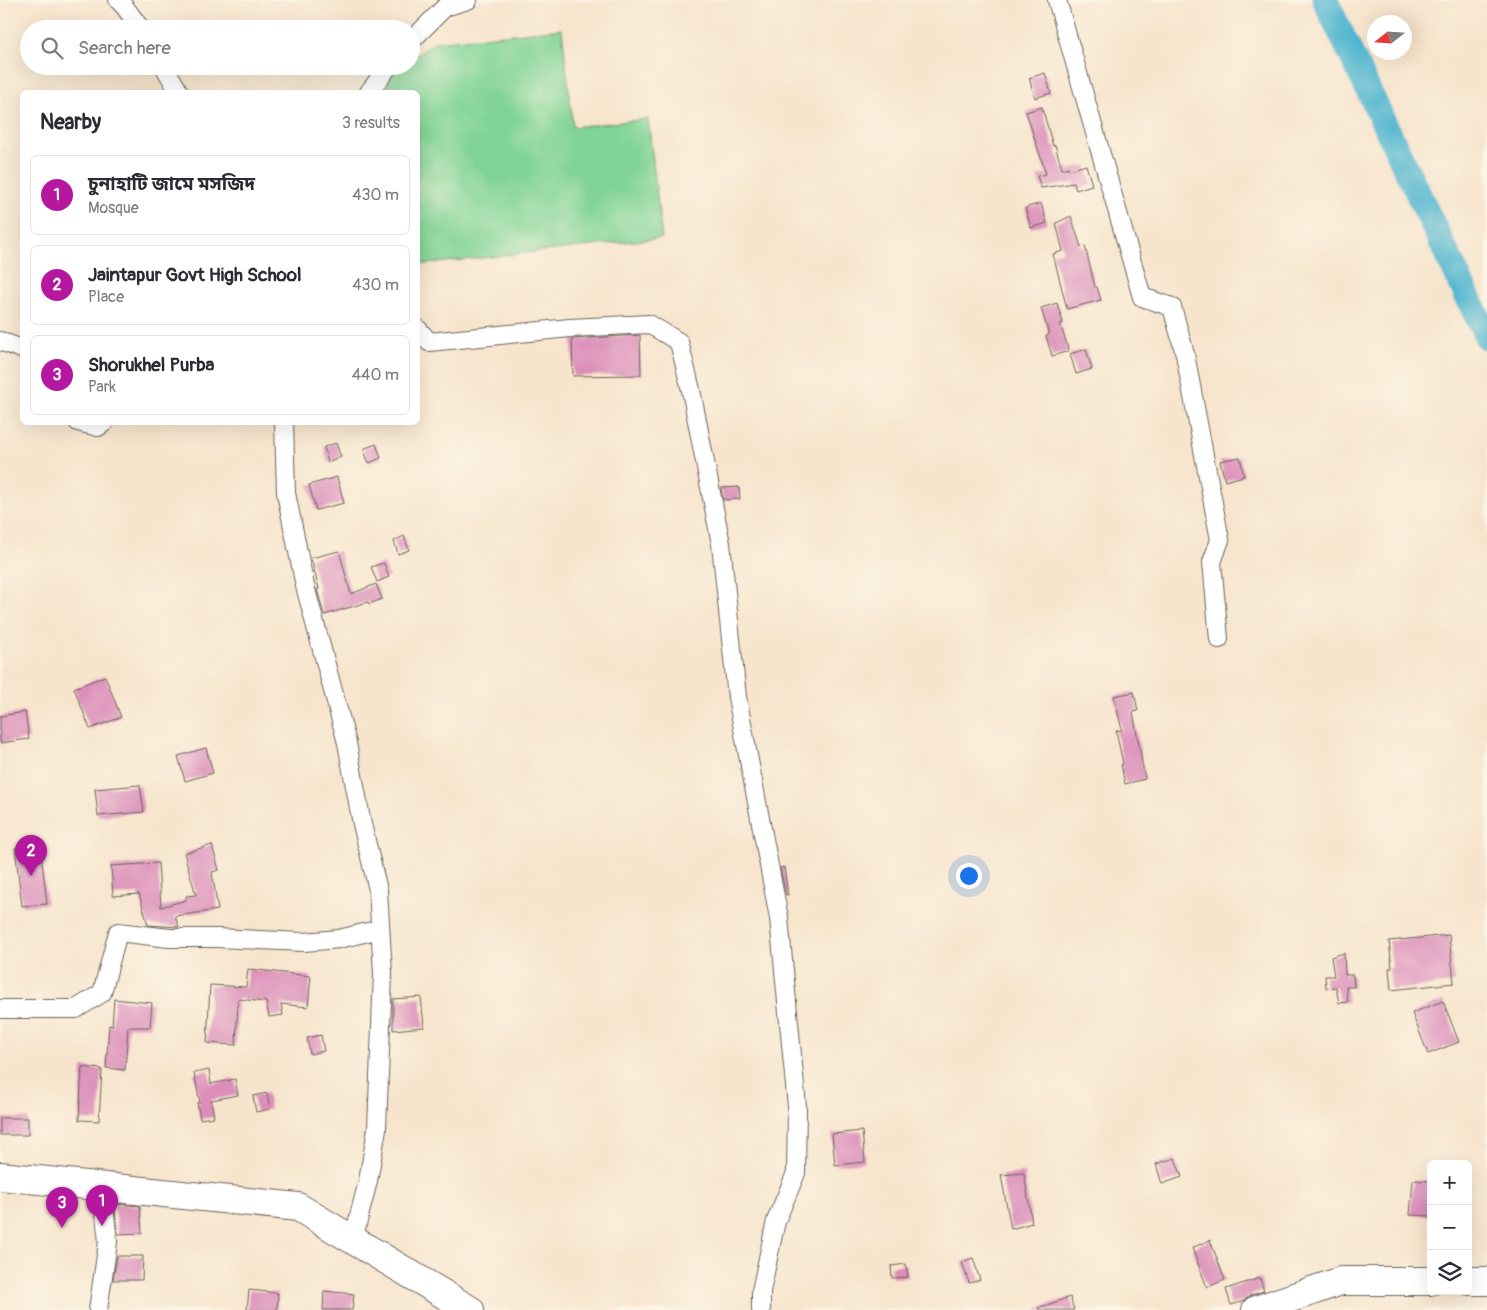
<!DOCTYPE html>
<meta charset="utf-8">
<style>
:root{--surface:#fff;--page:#f2f2f3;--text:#2b2b33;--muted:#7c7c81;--line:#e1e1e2;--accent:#b5179e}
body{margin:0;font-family:Pangolin,"Noto Sans Bengali",sans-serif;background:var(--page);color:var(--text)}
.controls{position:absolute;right:15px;bottom:15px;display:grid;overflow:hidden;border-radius:8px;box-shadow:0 5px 20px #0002}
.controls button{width:45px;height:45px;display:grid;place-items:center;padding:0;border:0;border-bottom:1px solid var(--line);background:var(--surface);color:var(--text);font:25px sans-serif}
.compass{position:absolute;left:1367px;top:15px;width:45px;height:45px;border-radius:50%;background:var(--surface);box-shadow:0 5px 20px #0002;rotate:253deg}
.you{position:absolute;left:968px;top:875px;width:18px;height:18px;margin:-12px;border:4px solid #fff;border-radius:50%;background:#1a73e8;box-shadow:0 0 0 8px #1a73e833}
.badge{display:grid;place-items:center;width:32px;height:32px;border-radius:50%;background:var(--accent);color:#fff;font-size:16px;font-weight:700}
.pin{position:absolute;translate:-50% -41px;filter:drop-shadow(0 1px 2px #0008)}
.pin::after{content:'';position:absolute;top:26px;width:18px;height:15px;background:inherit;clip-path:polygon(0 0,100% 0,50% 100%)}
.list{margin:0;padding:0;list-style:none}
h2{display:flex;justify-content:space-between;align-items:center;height:65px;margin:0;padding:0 20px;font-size:21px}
h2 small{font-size:16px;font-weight:400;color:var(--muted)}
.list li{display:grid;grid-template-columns:32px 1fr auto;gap:15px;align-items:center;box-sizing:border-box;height:80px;margin:0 10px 10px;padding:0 10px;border:1px solid var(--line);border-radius:8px}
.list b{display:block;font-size:19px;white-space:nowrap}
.list p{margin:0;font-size:16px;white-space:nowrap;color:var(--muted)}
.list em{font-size:16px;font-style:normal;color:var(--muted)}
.icon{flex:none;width:28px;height:28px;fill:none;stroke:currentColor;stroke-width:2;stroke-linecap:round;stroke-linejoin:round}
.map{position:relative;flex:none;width:1487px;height:1310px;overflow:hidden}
.search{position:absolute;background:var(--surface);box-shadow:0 5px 20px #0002;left:20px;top:20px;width:400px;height:55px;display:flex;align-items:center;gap:12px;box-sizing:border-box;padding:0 18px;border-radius:28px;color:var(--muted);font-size:19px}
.panel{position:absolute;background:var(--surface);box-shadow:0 5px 20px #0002;left:20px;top:90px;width:400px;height:335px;border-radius:8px}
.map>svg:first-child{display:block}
.green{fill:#81d495;stroke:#4e7858}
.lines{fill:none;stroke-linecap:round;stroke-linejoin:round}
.river{stroke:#51b6d0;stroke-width:26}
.building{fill:#db8eba}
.street-casing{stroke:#69625a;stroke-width:20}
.highway-casing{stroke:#69625a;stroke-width:30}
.street{stroke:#fff;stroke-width:18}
.highway{stroke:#fff;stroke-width:28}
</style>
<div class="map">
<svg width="1487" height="1310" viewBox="0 0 1487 1310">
<rect width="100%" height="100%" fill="#fcf5e5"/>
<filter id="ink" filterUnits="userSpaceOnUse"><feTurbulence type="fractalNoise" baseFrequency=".02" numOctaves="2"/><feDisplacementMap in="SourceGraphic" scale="10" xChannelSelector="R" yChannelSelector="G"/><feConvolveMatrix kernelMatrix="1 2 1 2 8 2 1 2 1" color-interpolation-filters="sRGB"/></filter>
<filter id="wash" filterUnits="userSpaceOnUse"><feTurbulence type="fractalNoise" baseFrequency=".0096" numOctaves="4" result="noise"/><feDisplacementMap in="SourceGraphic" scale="20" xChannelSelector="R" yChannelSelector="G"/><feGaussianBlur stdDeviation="1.12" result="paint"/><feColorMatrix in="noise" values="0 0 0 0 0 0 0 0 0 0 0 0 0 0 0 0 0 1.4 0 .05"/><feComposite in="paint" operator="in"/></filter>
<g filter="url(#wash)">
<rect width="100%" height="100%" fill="#f7e4cc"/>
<path class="green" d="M 562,29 L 573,127 L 648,119 L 662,238 L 418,265 L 418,92 L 389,92 L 387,76 L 401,66 L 411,66 L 411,59 L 435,42 Z"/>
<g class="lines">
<path class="river" d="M 1325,0 L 1487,337"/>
</g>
<g id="blocks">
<path class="building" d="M 1045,73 L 1051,93 L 1035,98 L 1029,78 Z
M 1042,107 L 1053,146 L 1055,145 L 1062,169 L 1068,167 L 1069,170 L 1086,165 L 1092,185 L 1076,190 L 1074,183 L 1041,188 L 1037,176 L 1046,174 L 1026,112 Z
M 1041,203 L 1047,223 L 1031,228 L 1025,208 Z
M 1071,216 L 1081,247 L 1085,246 L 1095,287 L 1097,287 L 1101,300 L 1067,309 L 1053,254 L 1063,251 L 1056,223 Z
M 1057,303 L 1063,323 L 1060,324 L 1069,351 L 1052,356 L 1046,336 L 1049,335 L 1041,308 Z
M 640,335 L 641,375 L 573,376 L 572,339 Z
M 1086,349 L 1092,369 L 1076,374 L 1070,354 Z
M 336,443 L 341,457 L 328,463 L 324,447 Z
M 376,444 L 381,458 L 369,463 L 363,449 Z
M 1240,457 L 1244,476 L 1225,481 L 1220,461 Z
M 337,477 L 344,503 L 316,510 L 309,485 Z
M 739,487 L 740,499 L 723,500 L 721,488 Z
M 404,536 L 409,550 L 398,554 L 394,541 Z
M 339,551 L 351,594 L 376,584 L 382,599 L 369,604 L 368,602 L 324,615 L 317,589 L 319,589 L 311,558 Z
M 384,563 L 389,577 L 377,582 L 371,567 Z
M 105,676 L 121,717 L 90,729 L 74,688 Z
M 1134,692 L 1138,711 L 1133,712 L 1145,779 L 1125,784 L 1121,765 L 1123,764 L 1116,731 L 1122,730 L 1114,696 Z
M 25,712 L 29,739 L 0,743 L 0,716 Z
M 206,748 L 213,773 L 185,781 L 178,756 Z
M 140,785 L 144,812 L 98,816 L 95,789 Z
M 40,844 L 47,904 L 22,906 L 15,848 Z
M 212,845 L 219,870 L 212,872 L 218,910 L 175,916 L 179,927 L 148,925 L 139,894 L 113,896 L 111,866 L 158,863 L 161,907 L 186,900 L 186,896 L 196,895 L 184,853 Z
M 784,867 L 788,895 L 786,895 L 780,868 Z
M 1449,935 L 1454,983 L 1391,990 L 1389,968 L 1392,968 L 1389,941 Z
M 1344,953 L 1345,975 L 1353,975 L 1354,987 L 1346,987 L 1348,1002 L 1339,1003 L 1336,987 L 1326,988 L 1325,976 L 1334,976 L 1331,957 Z
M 248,969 L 311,976 L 308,1007 L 281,1004 L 283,1015 L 269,1017 L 266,1002 L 238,999 L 236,1045 L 207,1043 L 210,985 L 246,987 Z
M 421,997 L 424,1027 L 393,1030 L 393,999 Z
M 114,999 L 152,1003 L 150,1027 L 128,1027 L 125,1070 L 106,1068 L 109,1025 L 112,1026 Z
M 1443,1001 L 1459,1042 L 1428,1054 L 1412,1013 Z
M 321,1035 L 324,1051 L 310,1054 L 307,1038 Z
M 82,1067 L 102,1069 L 99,1121 L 79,1120 Z
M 209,1070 L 211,1084 L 235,1079 L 238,1095 L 211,1100 L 214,1117 L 200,1119 L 197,1103 L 200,1103 L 194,1073 Z
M 267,1093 L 270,1109 L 256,1112 L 253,1096 Z
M 0,1118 L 28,1118 L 28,1135 L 0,1135 Z
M 862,1131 L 865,1162 L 835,1165 L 832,1134 Z
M 1175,1158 L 1182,1177 L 1162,1184 L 1156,1164 Z
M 1024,1173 L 1032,1223 L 1011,1229 L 1001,1175 Z
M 1413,1180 L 1431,1181 L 1431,1216 L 1410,1215 Z
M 114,1204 L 140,1206 L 142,1233 L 118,1234 Z
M 1210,1240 L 1225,1280 L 1207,1287 L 1192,1248 Z
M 117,1256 L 143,1256 L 142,1280 L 113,1280 Z
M 973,1258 L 980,1280 L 969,1283 L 962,1262 Z
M 906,1264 L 908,1277 L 892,1278 L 891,1266 Z
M 1260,1278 L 1264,1291 L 1251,1295 L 1244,1301 L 1231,1305 L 1226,1289 Z
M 249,1290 L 278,1293 L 277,1310 L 247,1310 Z
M 324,1291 L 354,1294 L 352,1310 L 323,1310 Z
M 1070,1297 L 1074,1310 L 1039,1310 L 1038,1308 Z"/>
</g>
</g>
<g filter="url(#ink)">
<use href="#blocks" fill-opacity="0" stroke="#69625a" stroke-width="1"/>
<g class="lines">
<g class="street-casing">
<path id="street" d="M 118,0 L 124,6 L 141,29
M 1057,0 L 1142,297 L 1172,307 L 1185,354 L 1220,540 L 1212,562 L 1219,639
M 411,41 L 445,7 L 468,0
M 164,66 L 179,92
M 369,92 L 389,66
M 418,329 L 429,342 L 570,328 L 649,324 L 679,342 L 691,390 L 721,544 L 737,697 L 779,918 L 797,1107 L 796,1173 L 776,1221 L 761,1291 L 761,1310
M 0,341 L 22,349
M 78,422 L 98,427 L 105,422
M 284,422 L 286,493 L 305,586 L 347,743 L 362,824 L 378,890 L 383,973 L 377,1129 L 368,1181 L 353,1240
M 0,1009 L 76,1009 L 102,993 L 118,932 L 169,938 L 216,938 L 304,942 L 339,939 L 380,929
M 98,1310 L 108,1242 L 102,1187"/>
</g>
<g class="highway-casing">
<path id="highway" d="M 0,1176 L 298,1207 L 470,1310
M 1468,1281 L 1487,1281
M 1256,1310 L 1341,1281 L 1431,1281"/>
</g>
<use href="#street" class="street"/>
<use href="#highway" class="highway"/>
</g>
</g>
</svg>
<div class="controls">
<button>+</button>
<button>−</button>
<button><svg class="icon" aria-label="layers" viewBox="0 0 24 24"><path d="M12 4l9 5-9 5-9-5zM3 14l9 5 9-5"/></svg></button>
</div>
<svg class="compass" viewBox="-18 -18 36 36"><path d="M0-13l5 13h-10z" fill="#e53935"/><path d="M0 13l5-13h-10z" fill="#7c7c81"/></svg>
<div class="you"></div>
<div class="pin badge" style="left:102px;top:1226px">1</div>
<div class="pin badge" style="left:31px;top:876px">2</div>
<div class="pin badge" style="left:62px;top:1228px">3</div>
<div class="search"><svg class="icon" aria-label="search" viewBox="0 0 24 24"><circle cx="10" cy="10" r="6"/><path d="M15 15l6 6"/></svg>Search here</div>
<section class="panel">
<h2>Nearby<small>3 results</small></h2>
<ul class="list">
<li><span class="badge">1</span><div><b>চুনাহাটি জামে মসজিদ</b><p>Mosque</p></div><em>430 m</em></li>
<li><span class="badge">2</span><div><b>Jaintapur Govt High School</b><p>Place</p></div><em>430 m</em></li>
<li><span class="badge">3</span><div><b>Shorukhel Purba</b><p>Park</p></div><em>440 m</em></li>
</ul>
</section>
</div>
